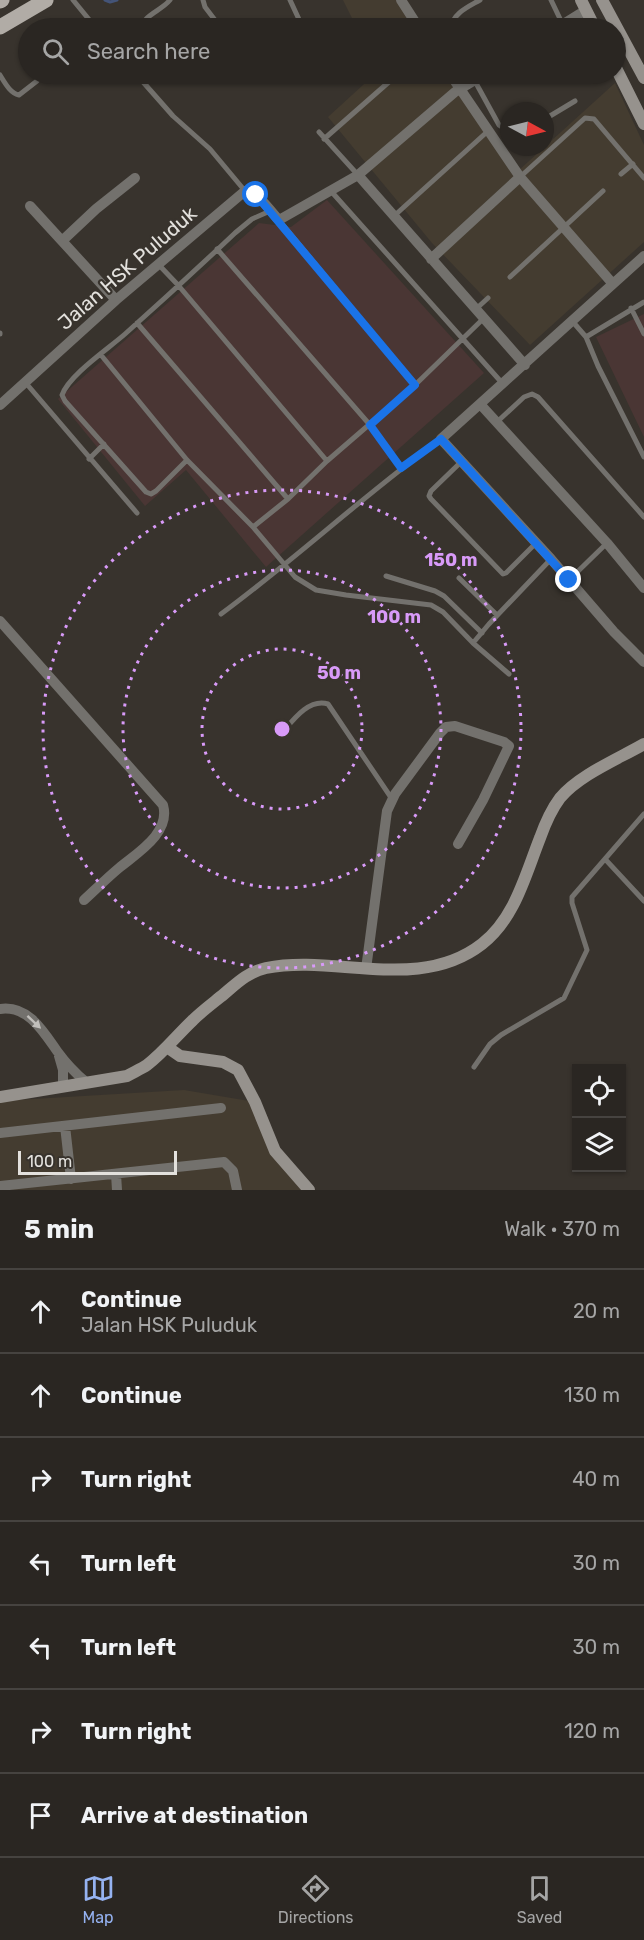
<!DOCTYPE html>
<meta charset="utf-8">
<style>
:root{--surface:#2a2622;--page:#322e2a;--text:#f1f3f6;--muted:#a5a5a5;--line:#464340;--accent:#95b2f1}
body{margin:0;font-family:Rubik,sans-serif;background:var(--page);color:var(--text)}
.controls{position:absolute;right:18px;bottom:18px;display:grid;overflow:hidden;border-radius:0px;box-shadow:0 2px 4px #0004}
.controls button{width:54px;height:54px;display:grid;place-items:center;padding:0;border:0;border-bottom:2px solid var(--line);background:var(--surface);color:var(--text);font:30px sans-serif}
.compass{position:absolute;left:500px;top:102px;width:54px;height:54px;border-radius:50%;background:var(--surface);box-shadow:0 2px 4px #0004;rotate:97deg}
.scale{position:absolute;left:18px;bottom:15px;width:159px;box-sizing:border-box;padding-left:6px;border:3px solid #e3e1dd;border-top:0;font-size:16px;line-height:21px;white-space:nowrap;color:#e3e1dd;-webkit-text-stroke:4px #38332d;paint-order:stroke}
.stop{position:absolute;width:18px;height:18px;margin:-14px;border:4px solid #1a73e8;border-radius:50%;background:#fff}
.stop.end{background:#1a73e8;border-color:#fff;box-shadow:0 2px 6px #0008}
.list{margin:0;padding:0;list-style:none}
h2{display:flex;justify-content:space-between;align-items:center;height:78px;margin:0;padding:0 24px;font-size:26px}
h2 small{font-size:20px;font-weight:400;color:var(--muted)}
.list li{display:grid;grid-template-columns:39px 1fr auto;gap:18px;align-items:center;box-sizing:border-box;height:84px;padding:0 24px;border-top:2px solid var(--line)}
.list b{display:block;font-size:22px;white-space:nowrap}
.list p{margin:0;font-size:20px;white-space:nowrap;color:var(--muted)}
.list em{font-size:20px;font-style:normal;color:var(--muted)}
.icon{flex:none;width:33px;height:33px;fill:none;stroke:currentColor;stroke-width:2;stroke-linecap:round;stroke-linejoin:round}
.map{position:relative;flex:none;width:644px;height:1190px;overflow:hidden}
.search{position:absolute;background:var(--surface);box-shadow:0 2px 4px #0004;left:18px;right:18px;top:18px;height:66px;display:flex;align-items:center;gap:15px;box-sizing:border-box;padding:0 21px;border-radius:33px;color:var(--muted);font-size:22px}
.sheet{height:666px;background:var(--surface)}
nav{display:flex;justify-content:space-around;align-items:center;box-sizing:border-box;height:84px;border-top:2px solid var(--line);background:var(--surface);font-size:16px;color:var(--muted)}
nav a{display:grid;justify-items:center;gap:3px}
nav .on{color:var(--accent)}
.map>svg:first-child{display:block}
.built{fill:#443c30}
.industrial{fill:#4a3634}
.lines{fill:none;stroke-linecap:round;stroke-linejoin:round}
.stream{stroke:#445478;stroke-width:3}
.lane{stroke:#73716d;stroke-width:5}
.street{stroke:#73716d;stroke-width:10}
.secondary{stroke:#96928d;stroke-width:12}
.primary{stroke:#b1aca6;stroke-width:15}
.oneway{fill:#c1bfbb}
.route{stroke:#1a73e8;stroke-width:8}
.ring{fill:none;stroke:#d89af8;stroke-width:3;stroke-dasharray:3 6}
.labels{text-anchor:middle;stroke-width:4.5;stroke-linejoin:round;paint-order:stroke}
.street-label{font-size:20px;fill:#e3e1dd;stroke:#38332d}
.centre{fill:#d89af8;stroke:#38332d;stroke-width:3}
.ring-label{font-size:18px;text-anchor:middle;font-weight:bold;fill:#d89af8;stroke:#38332d;stroke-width:4.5;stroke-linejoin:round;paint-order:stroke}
</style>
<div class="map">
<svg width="644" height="1190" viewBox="0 0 644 1190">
<rect width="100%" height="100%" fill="#38332d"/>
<path class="built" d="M 343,0 L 396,0 L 416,28 L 357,28 Z
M 375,74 L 448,74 L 518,171 L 615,83 L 644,145 L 644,242 L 530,345 L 432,243 L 328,117 Z
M 184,1090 L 255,1102 L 275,1151 L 305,1190 L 0,1190 L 0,1101 Z"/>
<path class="industrial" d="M 327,200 L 484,373 L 266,567 L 186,470 L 145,506 L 58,399 L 259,223 L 291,227 Z
M 644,314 L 644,437 L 596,337 Z"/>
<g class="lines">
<path class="stream" d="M 105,0 L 110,2 L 117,0"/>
<path class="lane" d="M 73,0 L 96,28
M 203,0 L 205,7 L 218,24
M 290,0 L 303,28
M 551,0 L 563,25
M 141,28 C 145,14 161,11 170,0
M 451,28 C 453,13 468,7 480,0
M 136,74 L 173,116 L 210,149 L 245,191
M 471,74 L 499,125 L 509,131
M 0,75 C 5,83 10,93 19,95 L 37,81
M 545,119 L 575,101
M 319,132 L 358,175
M 324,139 L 398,74
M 621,174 L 633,164
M 520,177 L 585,118 L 594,119 L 644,178
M 330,190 L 503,384
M 394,216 L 488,131
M 279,220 L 415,385
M 217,249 L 370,425 L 401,468
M 158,264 L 178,285 L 327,461
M 510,277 L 603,191
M 631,308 L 644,334
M 476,309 L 488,298
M 573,322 L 586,337 L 598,366 L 644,457
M 137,323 L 288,499
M 0,333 L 0,334
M 586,337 L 644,302
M 101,355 L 187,460 L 253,527 L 295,577 L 316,590 L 346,595 L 431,605 L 443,612 L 473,643 L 509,674
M 25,382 L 137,513
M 497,422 L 524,397 L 532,394 L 538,397 L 644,517
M 89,459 L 104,444
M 187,460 L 156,491 L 151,494 L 146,492 L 65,401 L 62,395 C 69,375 108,349 125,334 C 162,301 199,267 235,233 L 252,219 L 270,211
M 462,461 L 431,491 L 429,496 L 431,499 L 503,574 L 506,573 L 536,543
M 253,527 L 288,499 L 327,461 L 415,385 L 484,318
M 386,576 L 435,591 L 444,596 L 482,633
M 459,578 L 497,615
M 569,580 L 607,543
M 221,614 C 297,558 365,494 441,439
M 473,643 L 489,624 L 551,559
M 282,733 C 293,720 309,698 328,704 L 392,799
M 605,859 L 644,901
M 474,1067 L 490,1044 L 501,1035 L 564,998 L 587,950 L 572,903 L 572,897 L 644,814"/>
<path class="street" d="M 401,0 L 419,28
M 557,28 L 586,10
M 450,74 L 520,177 L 613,284
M 358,175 L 525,365
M 30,206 L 116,300
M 62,241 L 96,209 L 135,178
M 644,256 L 441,439 L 551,559 L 614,632 L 644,662
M 431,259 L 520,177
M 480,404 L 607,543 L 644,588
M 0,405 L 116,300 L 245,191 C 259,192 269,210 279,220 L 358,175 L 455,92 L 485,74
M 0,621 L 163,805 C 171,833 137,853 119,868 C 107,878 96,889 84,900
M 366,969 L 387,811 L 395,794 L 440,733 L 446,727 L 455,726 L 504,742 L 509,746 L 483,800 L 458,844
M 0,1009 C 28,1005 43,1031 57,1051 C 65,1062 75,1073 86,1082
M 59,1056 L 63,1070 L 63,1085
M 65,1126 L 71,1179
M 0,1133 L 221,1108
M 116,1174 L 117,1190
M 0,1186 L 224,1162 L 233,1171 L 237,1190"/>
<path class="secondary" d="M 581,0 L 595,28
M 602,0 L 644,78
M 616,68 L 644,124
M 167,1047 L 180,1056 L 223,1062 L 238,1070 L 255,1102 L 275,1151 L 309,1190
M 0,1097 L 127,1076 C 134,1072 141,1069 147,1065 C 164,1052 177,1035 193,1020 C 202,1011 213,1003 224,994 C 237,983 248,972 266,968 C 336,954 419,993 482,944 C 515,918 525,876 540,838 C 545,824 551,810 560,798 C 579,775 618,759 644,744"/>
<path class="primary" d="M 0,1 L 2,0
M 0,27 L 46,0"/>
</g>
<defs><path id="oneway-solid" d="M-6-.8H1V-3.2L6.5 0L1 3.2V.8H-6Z" transform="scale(1.5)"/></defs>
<use class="oneway" href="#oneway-solid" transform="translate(34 1022) rotate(43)"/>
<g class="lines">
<path class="route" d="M 256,195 L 415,385 L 370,425 L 401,468 L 441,439 L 569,580"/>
</g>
<g class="ring">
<circle cx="282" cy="729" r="80"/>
<circle cx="282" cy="729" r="159"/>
<circle cx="282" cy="729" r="239"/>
</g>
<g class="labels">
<g class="street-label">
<text transform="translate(127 268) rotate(-41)" y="7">Jalan HSK Puluduk</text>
</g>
</g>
<circle cx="282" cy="729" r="9" class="centre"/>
<g class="ring-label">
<text x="451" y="566">150 m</text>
<text x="394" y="623">100 m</text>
<text x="339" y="679">50 m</text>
</g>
</svg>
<div class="controls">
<button><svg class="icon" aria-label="locate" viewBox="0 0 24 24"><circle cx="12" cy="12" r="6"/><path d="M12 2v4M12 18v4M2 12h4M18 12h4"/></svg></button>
<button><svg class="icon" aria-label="layers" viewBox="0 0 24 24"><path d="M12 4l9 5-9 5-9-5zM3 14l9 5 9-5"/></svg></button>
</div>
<svg class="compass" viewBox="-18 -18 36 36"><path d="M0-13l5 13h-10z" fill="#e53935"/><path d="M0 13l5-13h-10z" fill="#a5a5a5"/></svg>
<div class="scale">100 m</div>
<div class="stop" style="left:256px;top:195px"></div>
<div class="stop end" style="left:569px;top:580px"></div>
<div class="search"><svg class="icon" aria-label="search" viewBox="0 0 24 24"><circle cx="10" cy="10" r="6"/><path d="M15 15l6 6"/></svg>Search here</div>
</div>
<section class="sheet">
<h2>5 min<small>Walk · 370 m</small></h2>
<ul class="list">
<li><svg class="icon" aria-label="ahead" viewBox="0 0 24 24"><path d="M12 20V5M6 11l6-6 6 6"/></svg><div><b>Continue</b><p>Jalan HSK Puluduk</p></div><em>20 m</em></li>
<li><svg class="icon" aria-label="ahead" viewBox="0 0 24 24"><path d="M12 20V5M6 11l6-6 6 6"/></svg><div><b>Continue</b></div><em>130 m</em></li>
<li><svg class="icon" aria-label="right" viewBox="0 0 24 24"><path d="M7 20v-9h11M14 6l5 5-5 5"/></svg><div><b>Turn right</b></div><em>40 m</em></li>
<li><svg class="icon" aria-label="left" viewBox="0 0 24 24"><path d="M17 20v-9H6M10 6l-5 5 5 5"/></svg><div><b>Turn left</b></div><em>30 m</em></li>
<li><svg class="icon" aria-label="left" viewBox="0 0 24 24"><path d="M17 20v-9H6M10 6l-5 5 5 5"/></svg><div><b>Turn left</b></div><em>30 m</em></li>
<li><svg class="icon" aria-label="right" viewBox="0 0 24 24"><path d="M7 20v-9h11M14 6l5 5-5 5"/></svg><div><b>Turn right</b></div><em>120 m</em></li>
<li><svg class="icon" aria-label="arrive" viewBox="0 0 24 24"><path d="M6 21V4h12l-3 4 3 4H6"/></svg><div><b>Arrive at destination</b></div></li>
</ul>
</section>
<nav>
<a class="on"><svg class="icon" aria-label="map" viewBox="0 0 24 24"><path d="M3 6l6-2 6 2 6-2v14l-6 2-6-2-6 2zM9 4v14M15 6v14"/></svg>Map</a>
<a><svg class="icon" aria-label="directions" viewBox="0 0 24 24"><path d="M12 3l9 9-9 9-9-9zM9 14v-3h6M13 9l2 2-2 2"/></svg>Directions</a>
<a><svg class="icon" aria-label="saved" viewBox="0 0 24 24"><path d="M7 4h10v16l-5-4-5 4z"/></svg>Saved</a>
</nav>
